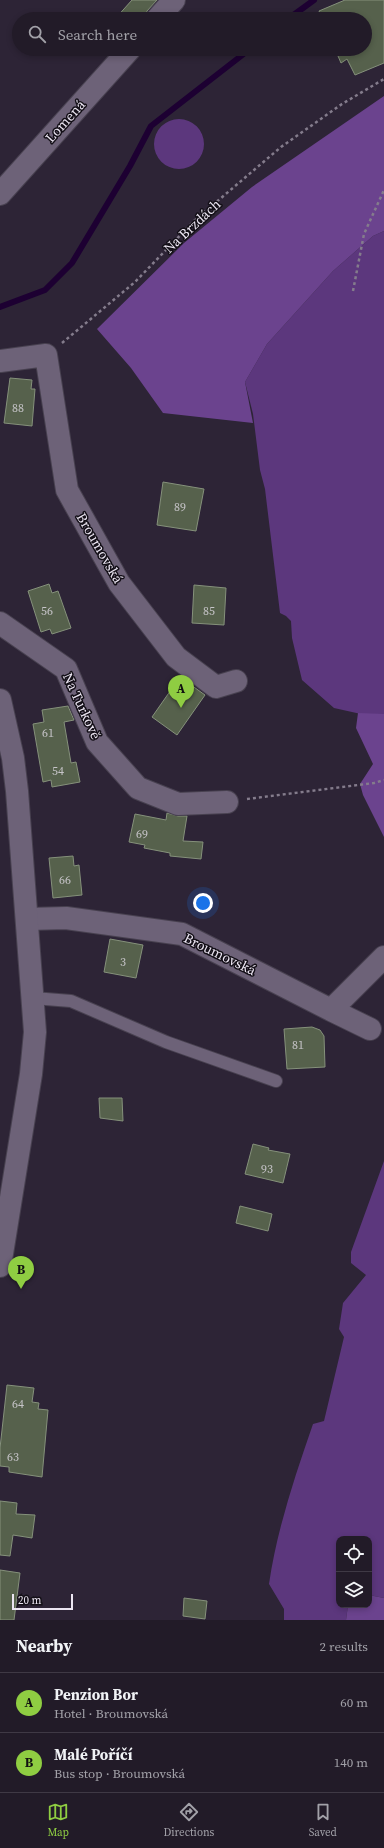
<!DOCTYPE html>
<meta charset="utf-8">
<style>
:root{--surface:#221b28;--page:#2e2834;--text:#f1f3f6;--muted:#a2a1a8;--line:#3f3945;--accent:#8fcd42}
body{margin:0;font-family:"Source Serif 4",serif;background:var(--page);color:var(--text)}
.controls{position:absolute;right:12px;bottom:12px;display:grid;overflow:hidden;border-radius:8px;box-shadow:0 2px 6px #0003}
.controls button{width:36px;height:36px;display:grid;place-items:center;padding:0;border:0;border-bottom:1px solid var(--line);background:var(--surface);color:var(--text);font:20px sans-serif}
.scale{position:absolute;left:12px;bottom:10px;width:61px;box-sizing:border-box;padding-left:4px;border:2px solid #ebe5f2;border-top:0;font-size:11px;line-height:14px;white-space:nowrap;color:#ebe5f2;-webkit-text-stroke:3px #130f17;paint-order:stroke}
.you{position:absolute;left:203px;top:903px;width:14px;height:14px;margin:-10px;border:3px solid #fff;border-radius:50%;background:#1a73e8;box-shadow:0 0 0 6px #1a73e833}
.badge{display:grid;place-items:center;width:26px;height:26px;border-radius:50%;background:var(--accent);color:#111;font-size:13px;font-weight:700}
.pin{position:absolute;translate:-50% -33px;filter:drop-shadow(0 1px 2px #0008)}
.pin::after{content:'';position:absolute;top:21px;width:14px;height:12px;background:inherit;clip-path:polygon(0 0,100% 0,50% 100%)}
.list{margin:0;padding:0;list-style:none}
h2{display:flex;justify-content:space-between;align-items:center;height:52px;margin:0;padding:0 16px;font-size:17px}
h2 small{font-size:13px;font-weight:400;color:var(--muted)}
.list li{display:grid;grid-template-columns:26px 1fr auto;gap:12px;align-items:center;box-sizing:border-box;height:60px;padding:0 16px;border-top:1px solid var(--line)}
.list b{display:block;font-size:15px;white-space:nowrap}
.list p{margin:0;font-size:13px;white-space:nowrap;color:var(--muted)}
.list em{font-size:13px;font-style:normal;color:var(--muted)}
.icon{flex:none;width:22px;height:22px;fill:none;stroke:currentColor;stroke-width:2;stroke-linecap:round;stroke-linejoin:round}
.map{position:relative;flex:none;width:384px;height:1620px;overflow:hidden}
.search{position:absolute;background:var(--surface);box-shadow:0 2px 6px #0003;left:12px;right:12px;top:12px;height:44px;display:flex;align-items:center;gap:10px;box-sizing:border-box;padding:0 14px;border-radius:22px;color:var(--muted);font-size:15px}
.sheet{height:172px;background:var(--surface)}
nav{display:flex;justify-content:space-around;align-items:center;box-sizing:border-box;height:56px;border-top:1px solid var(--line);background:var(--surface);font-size:11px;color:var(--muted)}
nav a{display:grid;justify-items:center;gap:2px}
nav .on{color:var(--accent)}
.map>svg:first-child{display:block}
.green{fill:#5c377d}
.forest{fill:#6b438e}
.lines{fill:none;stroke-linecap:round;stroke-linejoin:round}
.stream{stroke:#1d0032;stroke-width:6}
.building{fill:#56614c;stroke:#85917b}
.service-casing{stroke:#484150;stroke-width:14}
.minor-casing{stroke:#484150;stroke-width:24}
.secondary-casing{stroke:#484150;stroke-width:24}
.path{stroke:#847c8c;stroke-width:2.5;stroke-dasharray:3 3;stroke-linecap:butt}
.service{stroke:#6d6278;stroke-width:12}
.minor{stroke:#6d6278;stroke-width:22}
.secondary{stroke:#6d6278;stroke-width:22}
.labels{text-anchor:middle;stroke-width:3;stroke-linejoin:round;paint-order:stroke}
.number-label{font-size:12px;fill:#c6c4c8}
.street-label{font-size:14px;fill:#ebe5f2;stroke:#130f17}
</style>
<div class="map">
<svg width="384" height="1620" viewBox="0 0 384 1620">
<rect width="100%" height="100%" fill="#2d2436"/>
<path class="green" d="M154 144a25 25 0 1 1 50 0a25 25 0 1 1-50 0Z
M 384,231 L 384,714 L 361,714 L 334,708 L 302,680 L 292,638 L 291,621 L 286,616 L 280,613 L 265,489 L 260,470 L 253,414 L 245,382 L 267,344 L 333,271 L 373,236 Z
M 384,1161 L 384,1598 L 369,1595 L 369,1539 L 339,1539 L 339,1605 L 348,1605 L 346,1620 L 284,1620 L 284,1609 L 269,1584 C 277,1529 295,1476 313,1424 L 324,1421 L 344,1337 L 339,1329 L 343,1303 L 366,1275 L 351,1263 L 351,1252 Z"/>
<path class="forest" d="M 384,96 L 384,231 L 373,236 L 333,271 L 267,344 L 245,382 L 253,423 L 163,413 L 131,368 L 97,329 L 184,243 L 252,187 Z
M 358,713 L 384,714 L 384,837 L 363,795 L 360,784 L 373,764 L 356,728 Z
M 369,1595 L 384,1598 L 384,1620 L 346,1620 L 348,1605 L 369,1605 Z"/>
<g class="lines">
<path class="stream" d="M 288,19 L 314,0
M 0,307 L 45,290 L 72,263 L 130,166 L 151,126 L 250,49"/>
</g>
<path class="building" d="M 132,0 L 157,0 L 147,11 L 145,19 L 115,19 Z
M 345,0 L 384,0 L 384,63 L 355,75 L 347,59 L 341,63 L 335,49 L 365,49 L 365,19 L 322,19 L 319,11 Z
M 10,378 L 32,380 L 31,389 L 35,389 L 32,426 L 4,423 Z
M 163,482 L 204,489 L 196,531 L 157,525 Z
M 49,584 L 52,593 L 58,591 L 71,628 L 52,634 L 50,629 L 41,632 L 28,591 Z
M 194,585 L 226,588 L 224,625 L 192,623 Z
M 180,677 L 205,695 L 177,735 L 152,717 Z
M 68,706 L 74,720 L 64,722 L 71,763 L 76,762 L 80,782 L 52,787 L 51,780 L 43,782 L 33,724 L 44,722 L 42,710 Z
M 167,813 L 178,816 L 187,816 L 183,841 L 203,842 L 201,859 L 170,856 L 170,853 L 144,848 L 145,845 L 129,842 L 135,814 L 166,820 Z
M 73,856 L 74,866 L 79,865 L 82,895 L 53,898 L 49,858 Z
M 110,939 L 143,945 L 136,978 L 104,972 Z
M 312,1027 L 320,1030 L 324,1036 L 325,1067 L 287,1069 L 284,1029 Z
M 99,1098 L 122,1098 L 123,1121 L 100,1118 Z
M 253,1144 L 269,1148 L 268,1150 L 290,1154 L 283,1183 L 245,1174 Z
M 240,1206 L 272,1214 L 268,1231 L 236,1223 Z
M 7,1385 L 34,1388 L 32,1402 L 39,1403 L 38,1409 L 48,1410 L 42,1477 L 9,1472 L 9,1467 L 0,1466 L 0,1448 Z
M 0,1501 L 17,1503 L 16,1514 L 35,1515 L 32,1538 L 13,1535 L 10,1556 L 0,1555 Z
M 0,1570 L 20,1573 L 14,1620 L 0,1620 Z
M 184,1598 L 207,1601 L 205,1619 L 183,1616 Z"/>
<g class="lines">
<g class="service-casing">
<path id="service" d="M 33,998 L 71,1001 L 166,1042 L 276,1081"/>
</g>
<g class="minor-casing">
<path id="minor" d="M 157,19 L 174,0
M 0,194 L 130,49
M 0,361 L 46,355 L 67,490 L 119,583 L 176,657 L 216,687 L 236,681
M 0,623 L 66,669 L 97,742 L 138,788 L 178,804 L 227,802
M 28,919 L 66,918 L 182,934 L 331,1010 L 384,957
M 331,1010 L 370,1029"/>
</g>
<g class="secondary-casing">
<path id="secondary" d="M 0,700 L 13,758 L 17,791 L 35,1032 L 31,1074 L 0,1266"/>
</g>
<path class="path" d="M 353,291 L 364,234 L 384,190
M 62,343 L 135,282 L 194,221 L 281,147 L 342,104 L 384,79
M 247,799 L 374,783 L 384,780"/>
<use href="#service" class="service"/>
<use href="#minor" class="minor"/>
<use href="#secondary" class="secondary"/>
</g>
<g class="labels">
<g class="number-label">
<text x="18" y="412">88</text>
<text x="180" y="511">89</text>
<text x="47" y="615">56</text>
<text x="209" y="615">85</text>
<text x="48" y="737">61</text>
<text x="58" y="775">54</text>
<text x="142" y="838">69</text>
<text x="65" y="884">66</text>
<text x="123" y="966">3</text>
<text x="298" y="1049">81</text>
<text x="267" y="1173">93</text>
<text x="18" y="1408">64</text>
<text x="13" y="1461">63</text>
</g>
<g class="street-label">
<text transform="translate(65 121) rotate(-48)" y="5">Lomená</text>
<text transform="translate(192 226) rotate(-43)" y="5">Na Brzdách</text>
<text transform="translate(100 548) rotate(60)" y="5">Broumovská</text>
<text transform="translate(82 706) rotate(65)" y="5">Na Turkově</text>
<text transform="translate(220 954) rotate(26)" y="5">Broumovská</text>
</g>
</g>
</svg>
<div class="controls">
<button><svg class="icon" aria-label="locate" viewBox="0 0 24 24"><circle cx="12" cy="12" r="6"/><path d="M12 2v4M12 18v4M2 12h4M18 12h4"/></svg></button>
<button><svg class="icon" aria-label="layers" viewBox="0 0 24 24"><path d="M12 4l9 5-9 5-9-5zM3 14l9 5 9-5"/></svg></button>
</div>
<div class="scale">20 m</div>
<div class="you"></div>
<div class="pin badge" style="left:181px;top:708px">A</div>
<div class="pin badge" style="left:21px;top:1289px">B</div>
<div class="search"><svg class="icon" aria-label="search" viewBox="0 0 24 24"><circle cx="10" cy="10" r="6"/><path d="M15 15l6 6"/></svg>Search here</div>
</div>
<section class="sheet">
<h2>Nearby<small>2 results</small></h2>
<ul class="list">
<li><span class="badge">A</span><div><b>Penzion Bor</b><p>Hotel · Broumovská</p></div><em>60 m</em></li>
<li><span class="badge">B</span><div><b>Malé Poříčí</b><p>Bus stop · Broumovská</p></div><em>140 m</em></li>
</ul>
</section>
<nav>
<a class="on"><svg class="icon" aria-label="map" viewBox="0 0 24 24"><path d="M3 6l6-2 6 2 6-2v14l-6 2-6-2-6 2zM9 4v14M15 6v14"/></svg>Map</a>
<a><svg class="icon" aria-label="directions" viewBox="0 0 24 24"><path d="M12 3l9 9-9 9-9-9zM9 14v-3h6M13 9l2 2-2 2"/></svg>Directions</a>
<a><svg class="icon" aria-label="saved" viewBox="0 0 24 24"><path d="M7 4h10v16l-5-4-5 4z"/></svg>Saved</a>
</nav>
